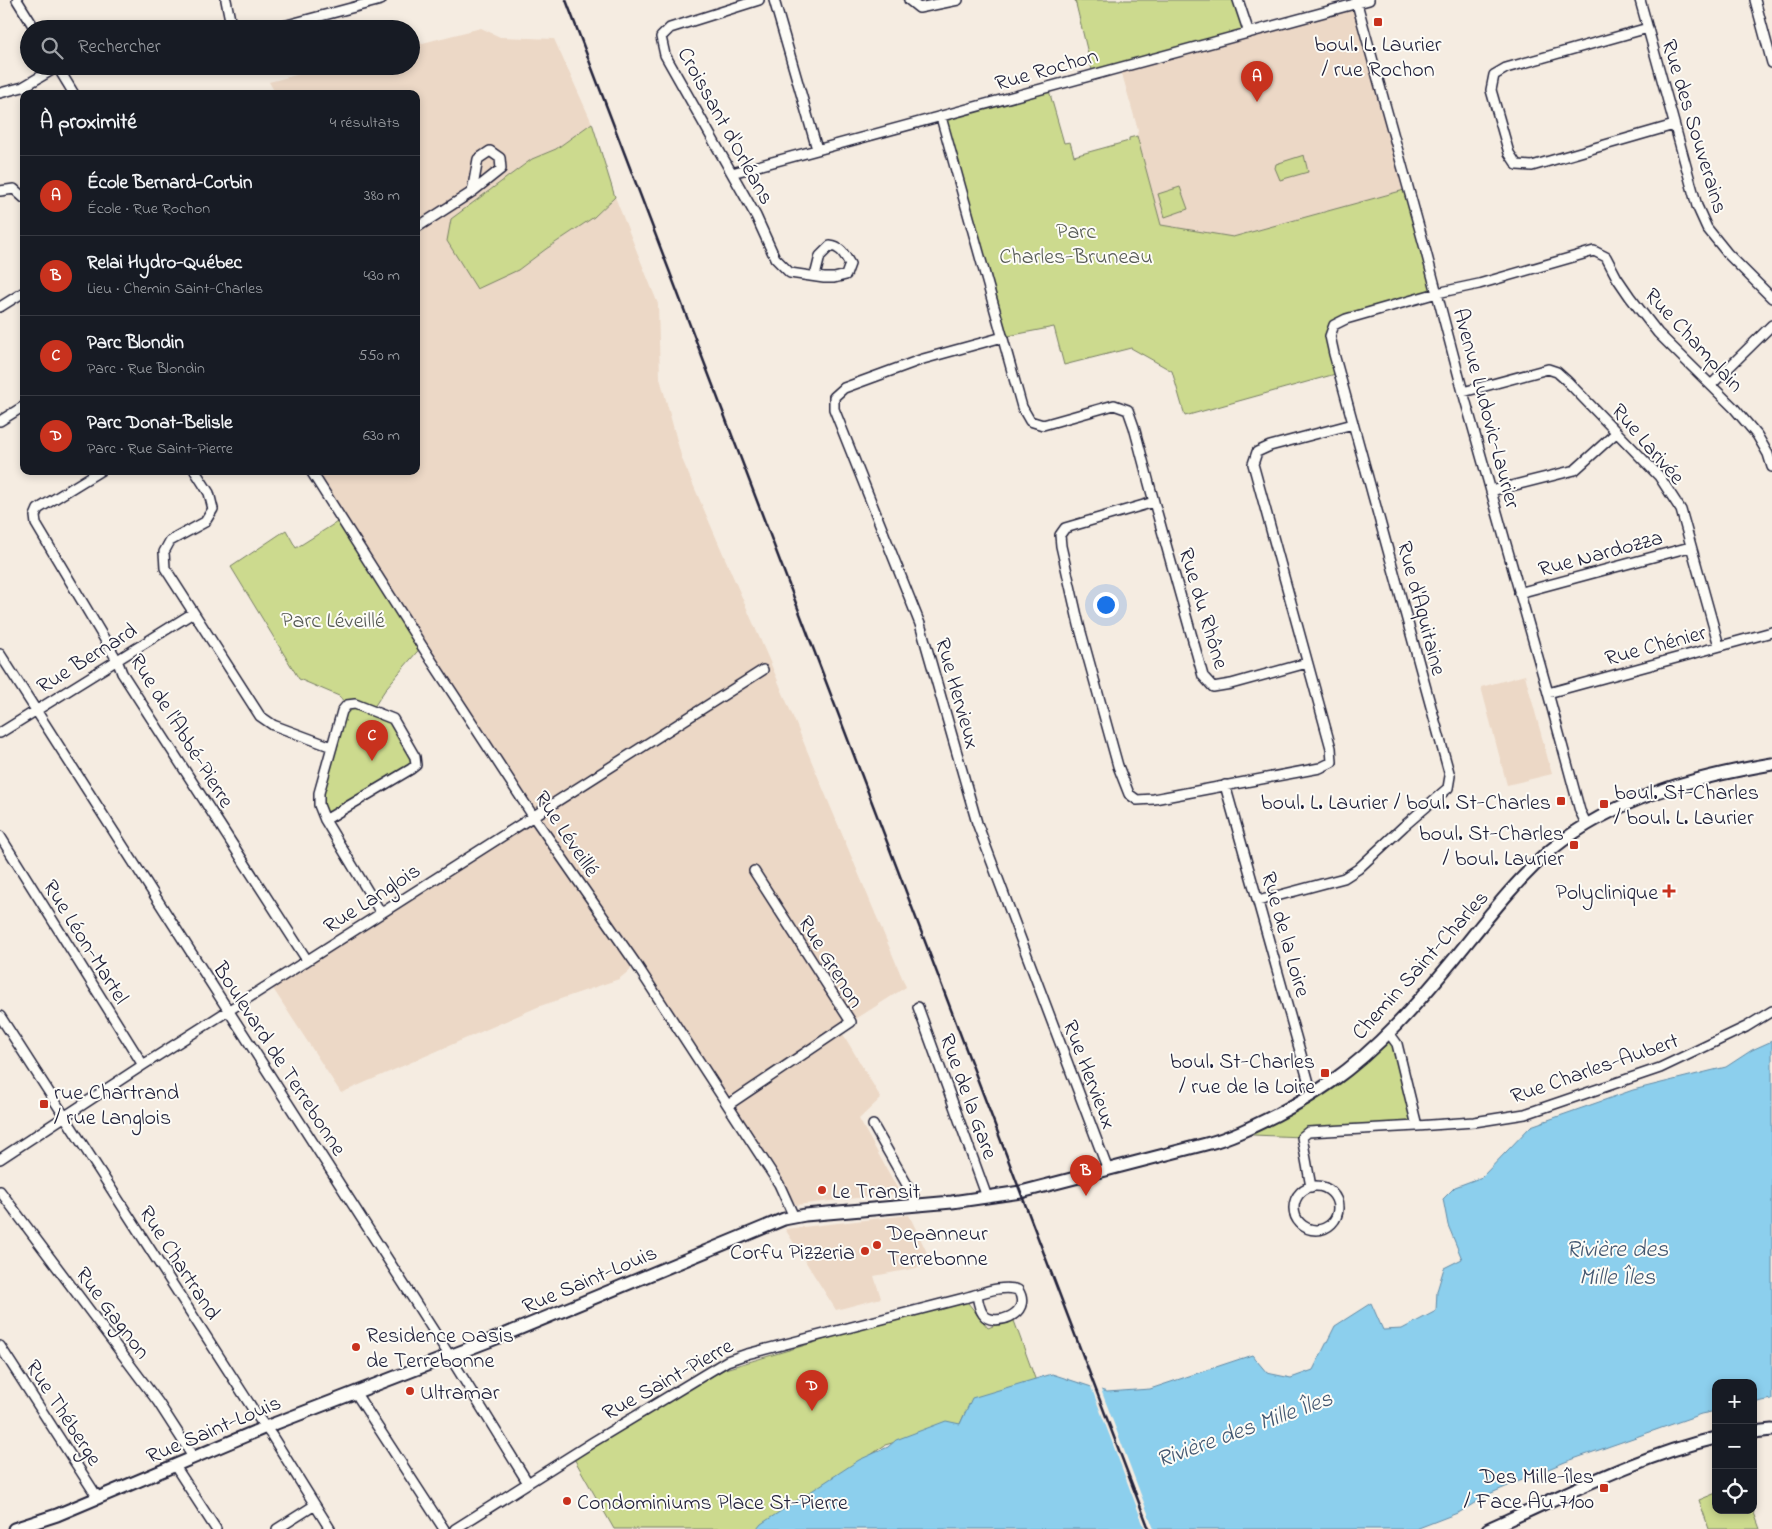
<!DOCTYPE html>
<html lang="fr">
<meta charset="utf-8">
<style>
:root{--surface:#171b24;--page:#242831;--text:#f1f3f6;--muted:#9ea1a6;--line:#363941;--accent:#c8321e}
body{margin:0;font-family:"Indie Flower",sans-serif;background:var(--page);color:var(--text)}
.controls{position:absolute;right:15px;bottom:15px;display:grid;overflow:hidden;border-radius:10px;box-shadow:0 2px 8px #0003}
.controls button{width:45px;height:45px;display:grid;place-items:center;padding:0;border:0;border-bottom:1px solid var(--line);background:var(--surface);color:var(--text);font:25px sans-serif}
.you{position:absolute;left:1105px;top:604px;width:18px;height:18px;margin:-12px;border:4px solid #fff;border-radius:50%;background:#1a73e8;box-shadow:0 0 0 8px #1a73e833}
.badge{display:grid;place-items:center;width:32px;height:32px;border-radius:50%;background:var(--accent);color:#fff;font-size:16px;font-weight:700}
.pin{position:absolute;translate:-50% -41px;filter:drop-shadow(0 1px 2px #0008)}
.pin::after{content:'';position:absolute;top:26px;width:18px;height:15px;background:inherit;clip-path:polygon(0 0,100% 0,50% 100%)}
.list{margin:0;padding:0;list-style:none}
h2{display:flex;justify-content:space-between;align-items:center;height:65px;margin:0;padding:0 20px;font-size:21px}
h2 small{font-size:16px;font-weight:400;color:var(--muted)}
.list li{display:grid;grid-template-columns:32px 1fr auto;gap:15px;align-items:center;box-sizing:border-box;height:80px;padding:0 20px;border-top:1px solid var(--line)}
.list b{display:block;font-size:19px;white-space:nowrap}
.list p{margin:0;font-size:16px;white-space:nowrap;color:var(--muted)}
.list em{font-size:16px;font-style:normal;color:var(--muted)}
.icon{flex:none;width:28px;height:28px;fill:none;stroke:currentColor;stroke-width:2;stroke-linecap:round;stroke-linejoin:round}
.map{position:relative;flex:none;width:1772px;height:1529px;overflow:hidden}
.search{position:absolute;background:var(--surface);box-shadow:0 2px 8px #0003;left:20px;top:20px;width:400px;height:55px;display:flex;align-items:center;gap:12px;box-sizing:border-box;padding:0 18px;border-radius:28px;color:var(--muted);font-size:19px}
.panel{position:absolute;background:var(--surface);box-shadow:0 2px 8px #0003;left:20px;top:90px;width:400px;height:385px;border-radius:10px}
.map>svg:first-child{display:block}
.built{fill:#ecd8c6}
.green{fill:#ccda8e;stroke:#777e64}
.water{fill:#8ccfed;stroke:#628aa6}
.pier{fill:#f5ece1}
.lines{fill:none;stroke-linecap:round;stroke-linejoin:round}
.street-casing{stroke:#22223b;stroke-width:12}
.secondary-casing{stroke:#22223b;stroke-width:15}
.street{stroke:#fdfcf7;stroke-width:9}
.secondary{stroke:#fdfcf7;stroke-width:11}
.rail{stroke:#22223b;stroke-width:2.5}
.poi-dot{fill:#c8321e;stroke:#fdfcf7;stroke-width:2}
.labels{text-anchor:middle;stroke-width:4;stroke-linejoin:round;paint-order:stroke}
.poi-label{font-size:22px;fill:#22223b;stroke:#fdfcf7;text-anchor:start}
.street-label{font-size:22px;fill:#22223b;stroke:#fdfcf7}
.park-label{font-size:22px;fill:#555954;stroke:#fdfcf7}
.water-label{font-size:24px;font-style:italic;fill:#425670;stroke:#fdfcf7}
</style>
<div class="map">
<svg width="1772" height="1529" viewBox="0 0 1772 1529">
<rect width="100%" height="100%" fill="#f5ece1"/>
<filter id="ink" filterUnits="userSpaceOnUse"><feTurbulence type="fractalNoise" baseFrequency=".02" numOctaves="2"/><feDisplacementMap in="SourceGraphic" scale="10" xChannelSelector="R" yChannelSelector="G"/><feConvolveMatrix kernelMatrix="1 2 1 2 8 2 1 2 1" color-interpolation-filters="sRGB"/></filter>
<g filter="url(#ink)">
<path class="built" d="M 1357,3 L 1408,189 L 1233,237 L 1161,225 L 1137,136 L 1138,130 L 1120,67 Z
M 481,28 L 500,37 L 554,39 L 592,123 L 556,149 L 532,159 L 451,219 L 518,270 L 546,249 L 594,217 L 615,197 L 658,304 L 660,378 L 682,459 L 770,662 L 906,987 L 840,1029 L 881,1098 L 859,1119 L 900,1193 L 796,1205 L 636,965 L 619,979 L 540,1006 L 341,1093 L 270,984 L 533,816 L 313,471 L 416,471 L 416,94 L 276,94 L 269,82 L 331,66 L 411,66 L 411,46 Z
M 1525,675 L 1552,774 L 1507,785 L 1481,687 Z
M 909,1215 L 933,1265 L 874,1276 L 881,1298 L 836,1310 L 785,1229 Z"/>
<path class="green" d="M 1075,0 L 1238,0 L 1248,33 L 1093,74 Z
M 1048,87 L 1064,143 L 1070,142 L 1074,156 L 1129,141 L 1129,138 L 1137,136 L 1161,225 L 1233,237 L 1408,189 L 1437,293 L 1346,319 L 1330,336 L 1339,373 L 1185,416 L 1172,371 L 1131,348 L 1064,365 L 1054,327 L 1003,337 L 941,117 Z
M 592,123 L 615,197 L 594,217 L 546,249 L 518,270 L 477,289 L 447,241 L 451,219 L 532,159 L 556,149 Z
M 1304,155 L 1308,172 L 1280,180 L 1275,168 L 1276,164 Z
M 1180,187 L 1188,209 L 1165,217 L 1158,194 Z
M 342,519 L 422,646 L 387,687 L 372,710 L 393,719 L 416,765 L 325,820 L 319,805 L 347,705 L 339,696 L 299,679 L 231,567 L 286,530 L 296,548 Z
M 1386,1030 L 1397,1048 L 1417,1126 L 1302,1137 L 1228,1134 L 1284,1110 L 1355,1058 Z
M 964,1298 L 988,1328 L 1013,1318 L 1037,1384 L 964,1415 L 960,1424 L 885,1445 L 765,1529 L 614,1529 L 572,1455 L 725,1369 Z
M 1716,1493 L 1716,1510 L 1753,1510 L 1760,1529 L 1709,1529 L 1699,1500 Z"/>
<path class="water" d="M 1772,1041 L 1772,1399 L 1753,1403 L 1753,1383 L 1716,1383 L 1716,1411 L 1701,1414 L 1565,1462 L 1489,1494 L 1460,1512 L 1416,1529 L 757,1529 L 761,1524 L 859,1460 L 888,1447 L 896,1440 L 946,1421 L 960,1424 L 972,1398 L 1052,1374 L 1107,1392 L 1150,1389 L 1252,1355 L 1267,1373 L 1291,1378 L 1313,1370 L 1335,1326 L 1371,1303 L 1383,1330 L 1402,1329 L 1436,1311 L 1437,1291 L 1444,1268 L 1462,1259 L 1448,1225 L 1443,1199 L 1455,1187 L 1482,1177 L 1531,1126 L 1633,1090 L 1726,1067 L 1752,1050 Z"/>
<path class="pier" d="M 1090,1384 L 1100,1387 L 1154,1529 L 1145,1529 Z"/>
<g class="lines">
<g class="street-casing">
<path id="street" d="M 17,0 L 35,29
M 226,0 L 230,20 L 237,29
M 759,0 L 670,28 L 661,37 L 665,55 L 756,216 L 775,258 L 790,273 L 824,278 L 834,278 L 846,275 L 850,264 C 844,254 841,247 830,246 L 820,256 L 815,276
M 774,0 L 817,149
M 909,0 L 919,8 L 958,0
M 1238,0 L 1249,33
M 1356,0 L 1426,252 L 1463,392 L 1548,693 L 1580,811 L 1587,825
M 1640,0 L 1697,206 L 1707,228 L 1728,254 L 1772,298
M 1755,0 L 1772,63
M 1648,28 L 1506,68 L 1494,75 L 1491,90 L 1509,153 L 1517,165 L 1532,166 L 1674,125
M 272,29 L 381,0
M 57,66 L 74,94
M 0,93 L 23,87 L 57,67
M 941,117 L 1022,407 L 1030,421 L 1043,425 L 1114,405 L 1128,410 L 1134,427 L 1154,502 L 1203,676 L 1213,687 L 1231,684 L 1307,663
M 732,173 L 1369,0
M 0,191 L 14,189 L 24,198
M 416,228 L 472,192 L 501,169 L 500,158 L 490,151 L 478,159 L 472,192
M 0,307 L 24,292
M 1003,337 L 923,359 L 844,388 L 834,397 L 834,409 L 920,624 L 977,823 L 1108,1170
M 1711,385 L 1772,325
M 1463,392 L 1548,369 L 1557,372 L 1567,381 L 1659,476 L 1681,510 L 1719,646
M 0,421 L 24,406
M 100,471 L 38,509 L 35,516 L 36,524 L 117,660 L 122,673 L 307,960
M 195,471 L 209,493 L 213,509 L 205,522 L 170,541 L 164,552 L 165,568 L 260,716 L 273,725 L 332,747
M 311,471 L 422,646 L 533,816 L 636,964 L 779,1184 L 794,1217
M 1491,491 L 1575,470 L 1617,432
M 1154,502 L 1065,528 L 1060,535 L 1061,546 L 1079,625 L 1118,766 L 1129,794 L 1137,800 L 1154,799 L 1320,768 L 1332,762 L 1331,748 L 1253,464 L 1257,452 L 1270,446 L 1353,424
M 1519,593 L 1690,547
M 0,654 L 444,1347 L 528,1483
M 1548,693 L 1772,632
M 0,733 L 193,613
M 1225,785 L 1309,1083 L 1315,1093
M 325,820 L 411,769 L 416,765 L 415,757 L 393,719 L 355,704 L 347,705 L 342,711 L 319,793 L 319,805 L 325,820 L 381,913
M 0,836 L 143,1065
M 1258,901 L 1344,878 L 1358,869 L 1404,826 L 1448,788 L 1450,776 L 1334,354 L 1330,336 L 1334,325 L 1346,319 L 1437,293 L 1479,284 L 1594,251 L 1606,257 L 1617,278 L 1630,297 L 1658,333 L 1734,408 L 1757,435 L 1768,454 L 1772,467
M 918,1007 L 987,1197
M 0,1016 L 258,1417 L 272,1436 L 330,1529
M 1389,1033 L 1397,1044 L 1417,1126
M 728,1105 L 851,1022 L 754,871
M 873,1125 L 914,1197 L 915,1205
M 0,1159 L 143,1065 L 763,670
M1294 1208a22 22 0 1 1 44 0a22 22 0 1 1-44 0Z
M 1311,1187 L 1302,1137 L 1308,1132 L 1417,1126 L 1474,1122 L 1525,1114 L 1660,1068 L 1746,1027 L 1772,1011
M 0,1191 L 158,1402 L 187,1447 L 193,1458
M 0,1346 L 98,1498
M 355,1392 L 444,1529
M 175,1466 L 216,1529
M 277,1529 L 315,1505
M 455,1529 L 593,1442 L 727,1361 L 747,1354 L 964,1298 C 980,1294 1002,1284 1018,1290 C 1034,1315 992,1328 983,1314 C 979,1309 978,1301 977,1295"/>
</g>
<g class="secondary-casing">
<path id="secondary" d="M 1753,1432 L 1772,1430
M 14,1529 L 57,1515 L 266,1427 L 499,1337 L 784,1219 L 805,1215 L 952,1202 L 1021,1192 L 1206,1144 C 1230,1138 1254,1126 1276,1115 C 1295,1105 1314,1094 1331,1082 C 1379,1048 1417,1004 1454,959 C 1485,921 1515,881 1552,849 C 1615,798 1694,777 1772,764
M 1488,1529 C 1561,1497 1637,1456 1716,1438"/>
</g>
<use href="#street" class="street"/>
<use href="#secondary" class="secondary"/>
<path class="rail" d="M 566,0 L 1149,1529"/>
</g>
</g>
<g class="poi-dot">
<rect x="1373" y="17" width="10" height="10" rx="2.5"/>
<rect x="1556" y="796" width="10" height="10" rx="2.5"/>
<rect x="1599" y="799" width="10" height="10" rx="2.5"/>
<rect x="1569" y="840" width="10" height="10" rx="2.5"/>
<path d="M1666.5 883.5h5v5h5v5h-5v5h-5v-5h-5v-5h5z"/>
<rect x="1320" y="1068" width="10" height="10" rx="2.5"/>
<rect x="39" y="1099" width="10" height="10" rx="2.5"/>
<circle cx="822" cy="1190" r="5"/>
<circle cx="877" cy="1245" r="5"/>
<circle cx="865" cy="1251" r="5"/>
<circle cx="356" cy="1347" r="5"/>
<circle cx="410" cy="1391" r="5"/>
<rect x="1599" y="1483" width="10" height="10" rx="2.5"/>
<circle cx="567" cy="1501" r="5"/>
</g>
<g class="labels">
<g class="poi-label">
<text x="1378" y="51" text-anchor="middle">boul. L. Laurier<tspan x="1378" dy="25">/ rue Rochon</tspan></text>
<text x="1614" y="799">boul. St-Charles<tspan x="1614" dy="25">/ boul. L. Laurier</tspan></text>
<text x="1551" y="809" text-anchor="end">boul. L. Laurier / boul. St-Charles</text>
<text x="1564" y="840" text-anchor="end">boul. St-Charles<tspan x="1564" dy="25">/ boul. Laurier</tspan></text>
<text x="1658" y="899" text-anchor="end">Polyclinique</text>
<text x="1315" y="1068" text-anchor="end">boul. St-Charles<tspan x="1315" dy="25">/ rue de la Loire</tspan></text>
<text x="54" y="1099">rue Chartrand<tspan x="54" dy="25">/ rue Langlois</tspan></text>
<text x="832" y="1198">Le Transit</text>
<text x="887" y="1240">Depanneur<tspan x="887" dy="25">Terrebonne</tspan></text>
<text x="855" y="1259" text-anchor="end">Corfu Pizzeria</text>
<text x="366" y="1342">Residence Oasis<tspan x="366" dy="25">de Terrebonne</tspan></text>
<text x="420" y="1399">Ultramar</text>
<text x="1594" y="1483" text-anchor="end">Des Mille-îles<tspan x="1594" dy="25">/ Face Au 7100</tspan></text>
<text x="577" y="1509">Condominiums Place St-Pierre</text>
</g>
<g class="street-label">
<text transform="translate(1046 68) rotate(-16)" y="8">Rue Rochon</text>
<text transform="translate(727 125) rotate(61)" y="8">Croissant d'Orléans</text>
<text transform="translate(1696 126) rotate(73)" y="8">Rue des Souverains</text>
<text transform="translate(1695 339) rotate(47)" y="8">Rue Champlain</text>
<text transform="translate(1488 408) rotate(75)" y="8">Avenue Ludovic-Laurier</text>
<text transform="translate(1649 443) rotate(49)" y="8">Rue Larivée</text>
<text transform="translate(1600 552) rotate(-15)" y="8">Rue Nardozza</text>
<text transform="translate(1205 608) rotate(73)" y="8">Rue du Rhône</text>
<text transform="translate(1423 608) rotate(75)" y="8">Rue d'Aquitaine</text>
<text transform="translate(1655 644) rotate(-15)" y="8">Rue Chénier</text>
<text transform="translate(86 657) rotate(-32)" y="8">Rue Bernard</text>
<text transform="translate(959 693) rotate(74)" y="8">Rue Hervieux</text>
<text transform="translate(183 730) rotate(58)" y="8">Rue de l'Abbé-Pierre</text>
<text transform="translate(568 833) rotate(56)" y="8">Rue Léveillé</text>
<text transform="translate(371 897) rotate(-33)" y="8">Rue Langlois</text>
<text transform="translate(1287 934) rotate(74)" y="8">Rue de la Loire</text>
<text transform="translate(87 941) rotate(58)" y="8">Rue Léon-Martel</text>
<text transform="translate(832 961) rotate(58)" y="8">Rue Grenon</text>
<text transform="translate(1419 964) rotate(-48)" y="8">Chemin Saint-Charles</text>
<text transform="translate(281 1058) rotate(57)" y="8">Boulevard de Terrebonne</text>
<text transform="translate(1594 1067) rotate(-19)" y="8">Rue Charles-Aubert</text>
<text transform="translate(1091 1074) rotate(69)" y="8">Rue Hervieux</text>
<text transform="translate(970 1096) rotate(70)" y="8">Rue de la Gare</text>
<text transform="translate(181 1262) rotate(57)" y="8">Rue Chartrand</text>
<text transform="translate(589 1278) rotate(-23)" y="8">Rue Saint-Louis</text>
<text transform="translate(114 1312) rotate(53)" y="8">Rue Gagnon</text>
<text transform="translate(667 1378) rotate(-29)" y="8">Rue Saint-Pierre</text>
<text transform="translate(65 1412) rotate(57)" y="8">Rue Théberge</text>
<text transform="translate(213 1428) rotate(-23)" y="8">Rue Saint-Louis</text>
</g>
<g class="park-label">
<text x="1076" y="238">Parc<tspan x="1076" dy="25">Charles-Bruneau</tspan></text>
<text x="333" y="627">Parc Léveillé</text>
</g>
<g class="water-label">
<text x="1617" y="1256">Rivière des<tspan x="1617" dy="28">Mille Îles</tspan></text>
<text transform="translate(1244 1428) rotate(-20)" y="8">Rivière des Mille Îles</text>
</g>
</g>
</svg>
<div class="controls">
<button>+</button>
<button>−</button>
<button><svg class="icon" aria-label="locate" viewBox="0 0 24 24"><circle cx="12" cy="12" r="6"/><path d="M12 2v4M12 18v4M2 12h4M18 12h4"/></svg></button>
</div>
<div class="you"></div>
<div class="pin badge" style="left:1257px;top:102px">A</div>
<div class="pin badge" style="left:1086px;top:1196px">B</div>
<div class="pin badge" style="left:372px;top:761px">C</div>
<div class="pin badge" style="left:812px;top:1411px">D</div>
<div class="search"><svg class="icon" aria-label="search" viewBox="0 0 24 24"><circle cx="10" cy="10" r="6"/><path d="M15 15l6 6"/></svg>Rechercher</div>
<section class="panel">
<h2>À proximité<small>4 résultats</small></h2>
<ul class="list">
<li><span class="badge">A</span><div><b>École Bernard-Corbin</b><p>École · Rue Rochon</p></div><em>380 m</em></li>
<li><span class="badge">B</span><div><b>Relai Hydro-Québec</b><p>Lieu · Chemin Saint-Charles</p></div><em>430 m</em></li>
<li><span class="badge">C</span><div><b>Parc Blondin</b><p>Parc · Rue Blondin</p></div><em>550 m</em></li>
<li><span class="badge">D</span><div><b>Parc Donat-Belisle</b><p>Parc · Rue Saint-Pierre</p></div><em>630 m</em></li>
</ul>
</section>
</div>
